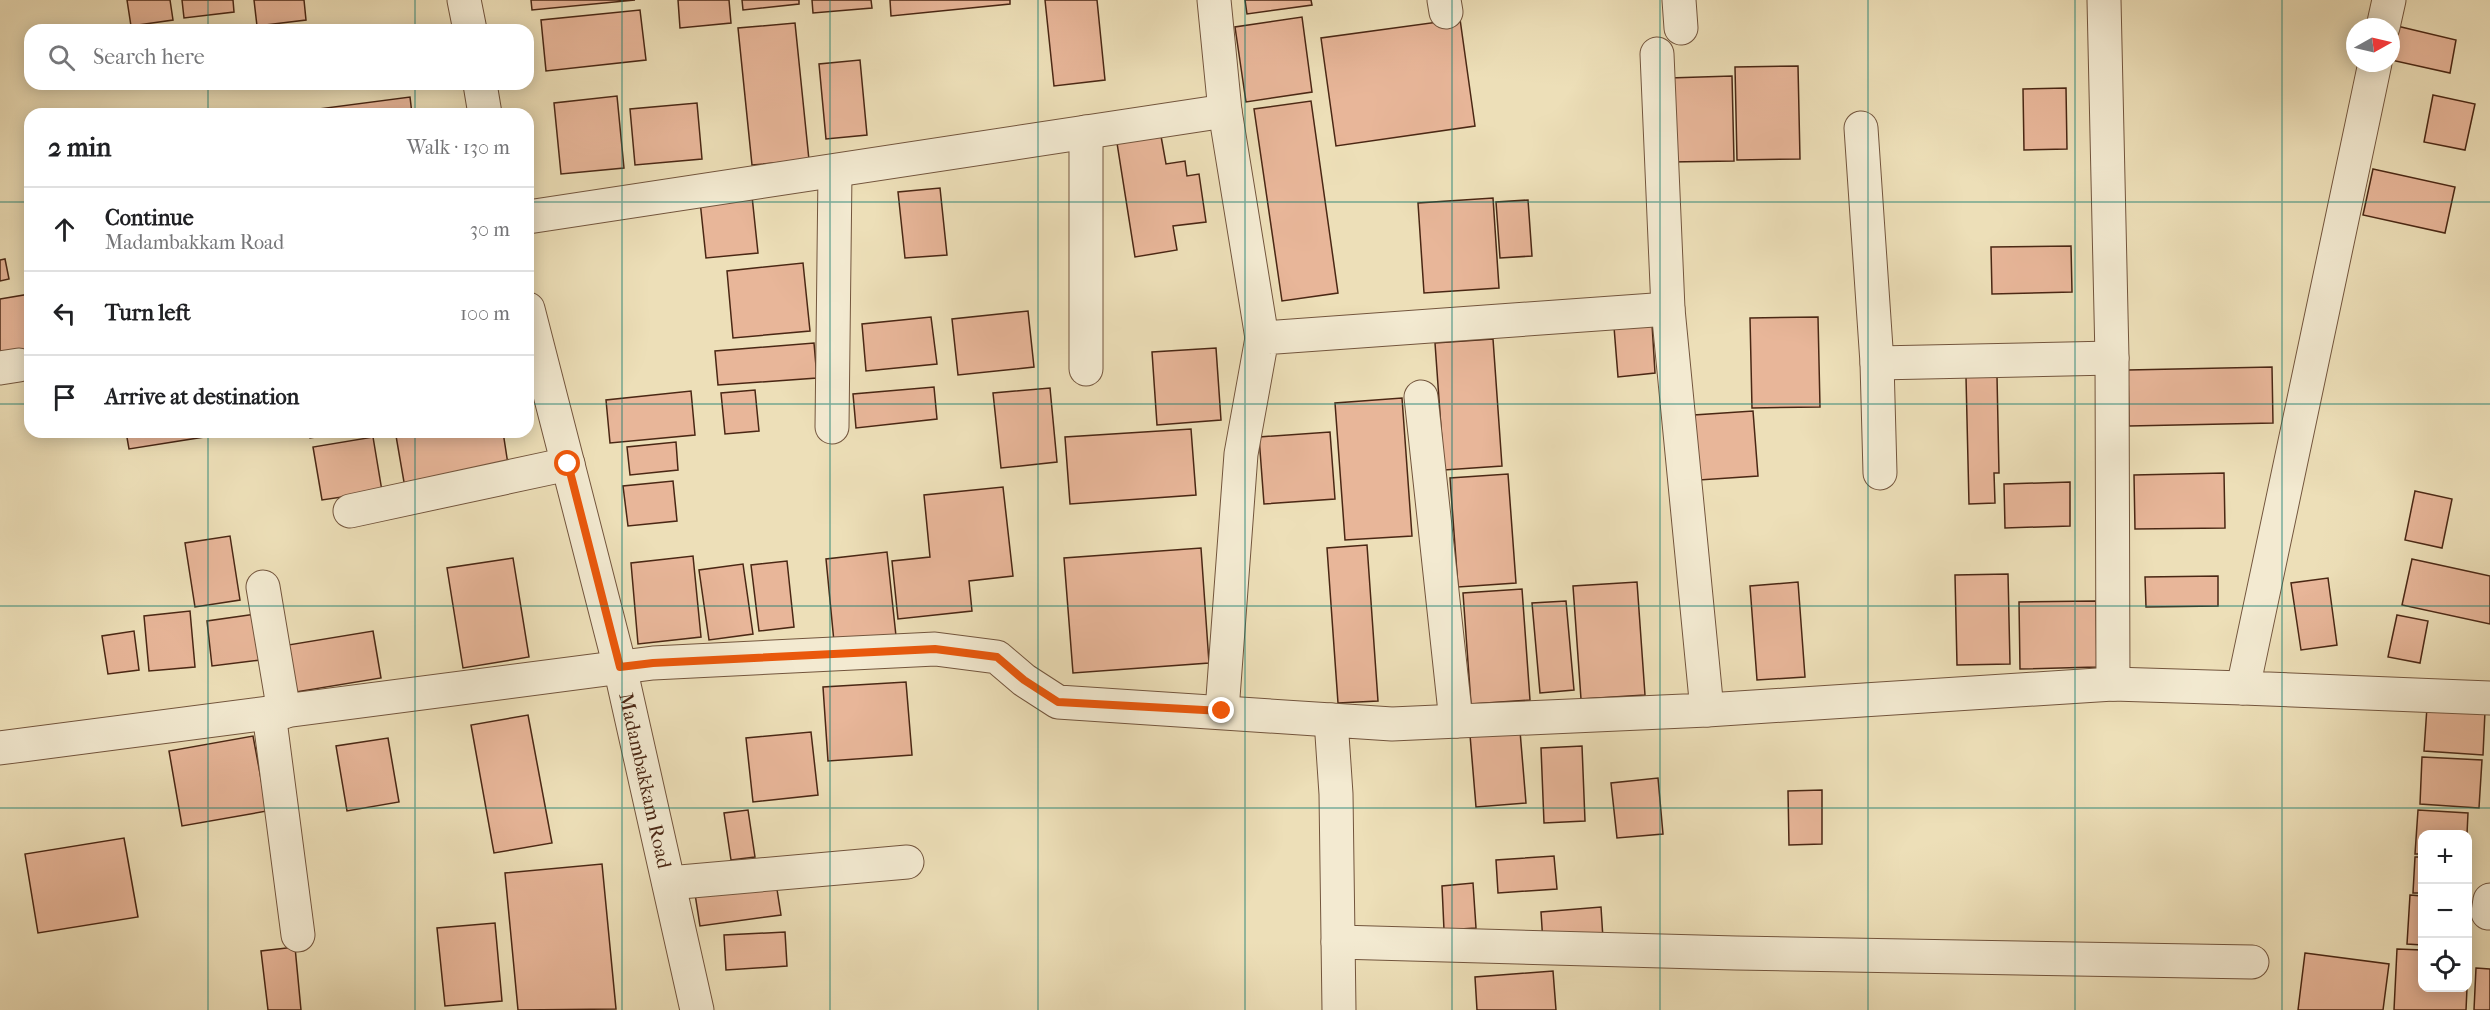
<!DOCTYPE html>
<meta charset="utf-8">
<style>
:root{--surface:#fff;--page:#f2f2f2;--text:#202124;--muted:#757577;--line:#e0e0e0}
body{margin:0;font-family:"IM FELL French Canon",serif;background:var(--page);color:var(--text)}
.controls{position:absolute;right:18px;bottom:18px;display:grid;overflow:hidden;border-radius:12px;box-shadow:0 3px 15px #0003}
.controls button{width:54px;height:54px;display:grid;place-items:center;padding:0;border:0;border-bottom:2px solid var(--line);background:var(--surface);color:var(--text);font:30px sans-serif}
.compass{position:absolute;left:2346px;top:18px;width:54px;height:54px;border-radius:50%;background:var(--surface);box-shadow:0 3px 15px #0003;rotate:82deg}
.stop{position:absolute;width:18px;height:18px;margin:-14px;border:4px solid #ea580c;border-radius:50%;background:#fff}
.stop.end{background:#ea580c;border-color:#fff;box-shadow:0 2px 6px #0008}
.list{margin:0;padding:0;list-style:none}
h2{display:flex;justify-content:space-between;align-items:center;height:78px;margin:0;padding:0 24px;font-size:26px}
h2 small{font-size:20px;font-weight:400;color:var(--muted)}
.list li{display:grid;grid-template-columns:39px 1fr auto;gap:18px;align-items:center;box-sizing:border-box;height:84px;padding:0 24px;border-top:2px solid var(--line)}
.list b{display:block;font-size:22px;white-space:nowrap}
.list p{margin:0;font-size:20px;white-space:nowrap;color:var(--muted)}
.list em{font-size:20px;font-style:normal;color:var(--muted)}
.icon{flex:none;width:33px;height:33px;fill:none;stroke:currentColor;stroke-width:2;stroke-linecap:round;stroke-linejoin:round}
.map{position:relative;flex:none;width:2490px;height:1010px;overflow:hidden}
.search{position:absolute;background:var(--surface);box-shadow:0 3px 15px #0003;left:24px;top:24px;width:510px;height:66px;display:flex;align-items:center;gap:15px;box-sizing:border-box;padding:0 21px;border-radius:18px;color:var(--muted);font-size:22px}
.panel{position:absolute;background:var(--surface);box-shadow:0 3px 15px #0003;left:24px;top:108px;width:510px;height:330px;border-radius:18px}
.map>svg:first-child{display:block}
.building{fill:#e8b699;stroke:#4a2714;stroke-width:1.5}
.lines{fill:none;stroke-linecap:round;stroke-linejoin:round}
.minor-casing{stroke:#73553d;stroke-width:35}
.minor{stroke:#f3ead1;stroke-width:33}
.route{stroke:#ea580c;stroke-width:8}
.grid{fill:none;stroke:#0f766e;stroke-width:1.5;stroke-opacity:0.55}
.labels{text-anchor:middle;stroke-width:4.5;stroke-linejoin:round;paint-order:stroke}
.street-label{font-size:20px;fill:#4a2714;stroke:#f3ead1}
</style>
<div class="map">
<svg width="2490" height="1010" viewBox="0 0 2490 1010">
<rect width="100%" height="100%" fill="#eddfb8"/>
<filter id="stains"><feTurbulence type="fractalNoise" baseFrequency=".00333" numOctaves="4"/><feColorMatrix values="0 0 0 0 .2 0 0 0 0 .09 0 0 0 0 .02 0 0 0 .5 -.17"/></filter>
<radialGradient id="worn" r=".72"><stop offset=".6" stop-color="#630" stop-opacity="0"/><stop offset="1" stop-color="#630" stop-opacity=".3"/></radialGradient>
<path class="building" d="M 127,0 L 170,0 L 173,20 L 131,26 Z
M 182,0 L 233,0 L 234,12 L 184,18 Z
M 254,0 L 304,0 L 306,20 L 257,26 Z
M 531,0 L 635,0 L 532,10 Z
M 678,0 L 729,0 L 731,23 L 680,28 Z
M 742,0 L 799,0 L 799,4 L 743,10 Z
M 812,0 L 871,0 L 872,8 L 813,13 Z
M 890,0 L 1010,0 L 1010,4 L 891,16 Z
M 1045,0 L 1097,0 L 1105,80 L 1054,86 Z
M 1245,0 L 1311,0 L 1312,5 L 1247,14 Z
M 640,10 L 646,60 L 546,71 L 541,20 Z
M 1302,17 L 1312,92 L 1246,102 L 1235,27 Z
M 1460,19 L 1475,126 L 1336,146 L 1321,38 Z
M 795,23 L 809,160 L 752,165 L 738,28 Z
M 2397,26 L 2456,40 L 2450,73 L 2391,60 Z
M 860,60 L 867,135 L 826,139 L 819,64 Z
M 1798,66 L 1800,159 L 1737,160 L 1735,67 Z
M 1732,76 L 1734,161 L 1670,162 L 1669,78 Z
M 2066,88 L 2067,149 L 2024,150 L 2023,89 Z
M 2433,95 L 2475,104 L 2465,150 L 2424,142 Z
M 617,96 L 624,168 L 561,174 L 554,103 Z
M 410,97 L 412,114 L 296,114 L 295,112 Z
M 1311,101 L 1338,293 L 1282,301 L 1254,109 Z
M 697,103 L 702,159 L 635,165 L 630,109 Z
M 1161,136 L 1166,164 L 1185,161 L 1187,176 L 1199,174 L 1206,222 L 1173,226 L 1177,250 L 1135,257 L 1117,143 Z
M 2373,169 L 2455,187 L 2445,233 L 2363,215 Z
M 940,188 L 947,255 L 905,258 L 898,192 Z
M 752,196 L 758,253 L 706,258 L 700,201 Z
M 1493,198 L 1499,288 L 1424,293 L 1418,203 Z
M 1528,200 L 1532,256 L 1500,258 L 1496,202 Z
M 2071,246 L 2072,292 L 1992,294 L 1991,247 Z
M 5,259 L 9,279 L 0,281 L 0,260 Z
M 803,263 L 810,331 L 733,338 L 727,271 Z
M 30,294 L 30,354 L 0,359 L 0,299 Z
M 1028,311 L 1034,367 L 958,375 L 952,319 Z
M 931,317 L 937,364 L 866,371 L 862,324 Z
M 1818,317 L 1820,407 L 1752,408 L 1750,318 Z
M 1652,324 L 1655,373 L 1618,377 L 1614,327 Z
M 1493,339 L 1502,466 L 1444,470 L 1435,343 Z
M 814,343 L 817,378 L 718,385 L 715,351 Z
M 1216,348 L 1221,420 L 1157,425 L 1152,352 Z
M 2272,367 L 2273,423 L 2129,426 L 2128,370 Z
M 1997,376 L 1999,473 L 1994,473 L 1995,503 L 1969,504 L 1966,377 Z
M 934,387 L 937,419 L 856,428 L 853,394 Z
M 1050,388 L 1057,462 L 1001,468 L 993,393 Z
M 755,390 L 759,431 L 725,434 L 721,393 Z
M 691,391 L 695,435 L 610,443 L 606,400 Z
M 1402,398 L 1412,536 L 1345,540 L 1335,403 Z
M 1753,411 L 1758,476 L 1699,480 L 1694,415 Z
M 1191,429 L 1196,495 L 1070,504 L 1065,437 Z
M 126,432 L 223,432 L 223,434 L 129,449 Z
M 309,432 L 347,432 L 310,438 Z
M 422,432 L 503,432 L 509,471 L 405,488 L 396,436 Z
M 1330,432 L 1335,499 L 1264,504 L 1259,437 Z
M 373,437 L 382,491 L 322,500 L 313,447 Z
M 676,442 L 678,470 L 630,475 L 627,447 Z
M 2224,473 L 2225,528 L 2135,529 L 2134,475 Z
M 1508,474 L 1516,583 L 1458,587 L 1450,478 Z
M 673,481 L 677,521 L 628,526 L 623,486 Z
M 2070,482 L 2070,526 L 2005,528 L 2004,484 Z
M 1003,487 L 1013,576 L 969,581 L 972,611 L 898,619 L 892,561 L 930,557 L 924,495 Z
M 2415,491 L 2452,499 L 2442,548 L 2405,540 Z
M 230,536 L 240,600 L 195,607 L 185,543 Z
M 1367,545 L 1378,701 L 1338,703 L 1327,548 Z
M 1201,548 L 1209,663 L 1073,673 L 1064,558 Z
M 887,552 L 896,636 L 834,642 L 826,559 Z
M 693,556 L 701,637 L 638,644 L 631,563 Z
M 513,558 L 529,657 L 463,668 L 447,568 Z
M 2412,559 L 2490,576 L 2490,624 L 2402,605 Z
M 787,561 L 794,627 L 759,631 L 751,565 Z
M 743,564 L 753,634 L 709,640 L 699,570 Z
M 2008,574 L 2010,664 L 1957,665 L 1955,575 Z
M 2218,576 L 2218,606 L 2146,607 L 2145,577 Z
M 2328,578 L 2337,645 L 2301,650 L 2291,583 Z
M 1637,582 L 1645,695 L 1581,699 L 1573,586 Z
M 1798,582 L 1805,677 L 1757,680 L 1750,586 Z
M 1522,589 L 1530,700 L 1471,704 L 1463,593 Z
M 1566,601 L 1574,690 L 1540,693 L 1532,603 Z
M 2096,601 L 2097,667 L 2020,669 L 2019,602 Z
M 190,611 L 195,667 L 149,671 L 144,616 Z
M 256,614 L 261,660 L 212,666 L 207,621 Z
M 2397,615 L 2428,621 L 2420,663 L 2388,657 Z
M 134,631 L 139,670 L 108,674 L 102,636 Z
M 373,631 L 381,678 L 296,692 L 288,645 Z
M 906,682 L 912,755 L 828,761 L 823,687 Z
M 2427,707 L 2485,711 L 2483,755 L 2424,751 Z
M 528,715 L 552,843 L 494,853 L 471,725 Z
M 1520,731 L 1526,803 L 1476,807 L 1470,735 Z
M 811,732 L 818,795 L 753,802 L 746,738 Z
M 253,736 L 267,811 L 182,826 L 169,751 Z
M 388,738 L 399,802 L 347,811 L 336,746 Z
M 1582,746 L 1585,821 L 1544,823 L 1541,748 Z
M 2422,757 L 2482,760 L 2479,808 L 2420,804 Z
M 1658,778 L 1663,834 L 1617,838 L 1611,783 Z
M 1822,790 L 1822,844 L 1789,845 L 1788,791 Z
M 748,810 L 755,857 L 731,860 L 724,813 Z
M 2418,810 L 2468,813 L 2467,834 L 2422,834 L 2422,854 L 2415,854 Z
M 124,838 L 138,917 L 38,933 L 25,854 Z
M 1554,856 L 1557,889 L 1498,893 L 1496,860 Z
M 2415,857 L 2422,857 L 2422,893 L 2413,893 Z
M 602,864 L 616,1009 L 518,1010 L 505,873 Z
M 776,883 L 781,915 L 700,926 L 695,894 Z
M 1473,883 L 1476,928 L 1444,930 L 1442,886 Z
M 2410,895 L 2422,896 L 2422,945 L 2407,944 Z
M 1601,907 L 1603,939 L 1543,943 L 1541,912 Z
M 495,923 L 502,1001 L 445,1006 L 437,928 Z
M 785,932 L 787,966 L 726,970 L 724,935 Z
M 295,947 L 301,1010 L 268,1010 L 261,951 Z
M 2397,949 L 2422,950 L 2422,988 L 2467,988 L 2466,1010 L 2394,1010 Z
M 2305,953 L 2389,964 L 2383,1010 L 2298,1010 Z
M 2476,968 L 2490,969 L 2490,1010 L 2474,1010 Z
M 1553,971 L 1556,1010 L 1477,1010 L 1475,977 Z"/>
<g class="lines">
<g class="minor-casing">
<g id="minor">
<path d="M 464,0 L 470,30"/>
<path d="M 1214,0 L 1225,111 L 1262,338"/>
<path d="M 1444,0 L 1446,12"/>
<path d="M 1679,0 L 1681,28"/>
<path d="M 2104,0 L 2112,358 L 2113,684"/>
<path d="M 2383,27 L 2389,0"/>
<path d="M 2375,63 L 2243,688 L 2490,698"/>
<path d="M 480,84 L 485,114"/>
<path d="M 1861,128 L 1877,363 L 2112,358"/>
<path d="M 528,217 L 1225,111"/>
<path id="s1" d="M 528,309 L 620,667 L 697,1010"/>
<path d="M 1877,363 L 1880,473"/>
<path d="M 0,368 L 19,365"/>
<path d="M 1086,369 L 1086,132"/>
<path d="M 1421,397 L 1456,721"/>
<path d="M 832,427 L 835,172"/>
<path d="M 350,511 L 568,464"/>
<path d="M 263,587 L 284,712"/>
<path d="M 1707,710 L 2113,684 L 2243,688"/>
<path d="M 1222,711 L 1241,454 L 1262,338 L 1668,309 L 1657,54"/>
<path d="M 269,713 L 298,935"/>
<path d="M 0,748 L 653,663 L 935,649 L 997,657 L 1024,680 L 1058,702 L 1331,720"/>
<path d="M 669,883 L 907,862"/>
<path d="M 2488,913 L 2490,900"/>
<path d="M 1338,942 L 1736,953 L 2252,962"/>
<path d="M 1339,1010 L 1336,794 L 1331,720 L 1392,724 L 1707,710 L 1668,309"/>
</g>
</g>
<use href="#minor" class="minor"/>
</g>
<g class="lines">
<path class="route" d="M 568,464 L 620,667 L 653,663 L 935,649 L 997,657 L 1024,680 L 1058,702 L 1222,711"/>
</g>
<path class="grid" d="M 208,0 L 208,30M 415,0 L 415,30M 622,0 L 622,1010M 830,0 L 830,1010M 1038,0 L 1038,1010M 1245,0 L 1245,1010M 1452,0 L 1452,1010M 1660,0 L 1660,1010M 1868,0 L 1868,1010M 2075,0 L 2075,1010M 2282,0 L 2282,1010M 208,84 L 208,114M 415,84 L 415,114M 0,202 L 30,202M 528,202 L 2490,202M 0,404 L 30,404M 528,404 L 2490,404M 208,432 L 208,1010M 415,432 L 415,1010M 0,606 L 2490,606M 0,808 L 2490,808"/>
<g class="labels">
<g class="street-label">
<text dy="7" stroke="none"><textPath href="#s1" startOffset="486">Madambakkam Road</textPath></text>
</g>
</g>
<rect width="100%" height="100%" filter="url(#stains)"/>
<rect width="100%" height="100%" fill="url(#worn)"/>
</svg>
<div class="controls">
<button>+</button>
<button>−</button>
<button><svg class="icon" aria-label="locate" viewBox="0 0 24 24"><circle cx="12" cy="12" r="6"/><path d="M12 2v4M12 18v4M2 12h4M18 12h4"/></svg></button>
</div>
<svg class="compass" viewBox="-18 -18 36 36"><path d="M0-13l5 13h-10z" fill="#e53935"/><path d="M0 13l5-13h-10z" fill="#757577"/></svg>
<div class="stop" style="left:568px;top:464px"></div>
<div class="stop end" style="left:1222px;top:711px"></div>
<div class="search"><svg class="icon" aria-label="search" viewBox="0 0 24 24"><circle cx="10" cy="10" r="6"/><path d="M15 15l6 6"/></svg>Search here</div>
<section class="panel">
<h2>2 min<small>Walk · 130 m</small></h2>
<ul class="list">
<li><svg class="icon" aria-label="ahead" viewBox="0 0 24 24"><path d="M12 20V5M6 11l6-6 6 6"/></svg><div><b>Continue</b><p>Madambakkam Road</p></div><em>30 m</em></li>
<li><svg class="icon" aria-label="left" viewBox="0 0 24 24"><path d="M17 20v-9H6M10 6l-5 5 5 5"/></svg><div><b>Turn left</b></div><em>100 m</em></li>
<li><svg class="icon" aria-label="arrive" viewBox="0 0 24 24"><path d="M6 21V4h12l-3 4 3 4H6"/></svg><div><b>Arrive at destination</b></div></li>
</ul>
</section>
</div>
